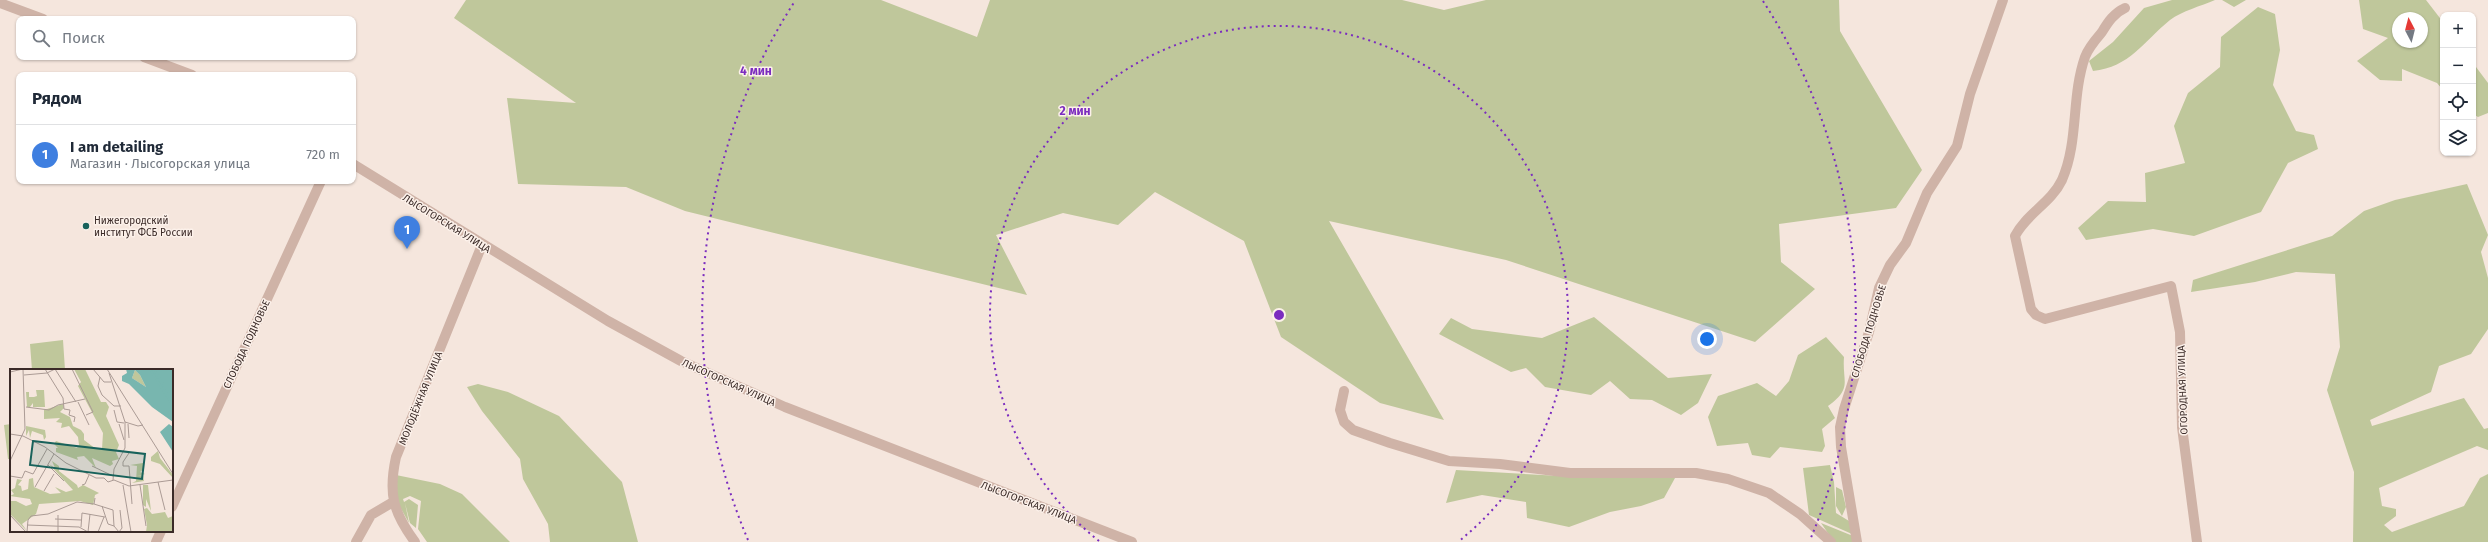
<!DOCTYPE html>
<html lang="ru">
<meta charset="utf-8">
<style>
:root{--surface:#fff;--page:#f6f6f7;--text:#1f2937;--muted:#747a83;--line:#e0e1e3;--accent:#2563eb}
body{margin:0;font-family:"Fira Sans",sans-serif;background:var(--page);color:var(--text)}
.controls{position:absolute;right:12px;top:12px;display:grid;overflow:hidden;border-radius:8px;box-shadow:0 1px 3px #0004}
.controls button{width:36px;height:36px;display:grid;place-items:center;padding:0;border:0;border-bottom:1px solid var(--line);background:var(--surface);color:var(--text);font:20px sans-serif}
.compass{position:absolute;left:2392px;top:12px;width:36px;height:36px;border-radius:50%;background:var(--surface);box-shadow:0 1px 3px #0004;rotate:353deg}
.you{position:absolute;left:1707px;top:339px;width:14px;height:14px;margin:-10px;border:3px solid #fff;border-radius:50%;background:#1a73e8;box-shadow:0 0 0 6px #1a73e833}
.badge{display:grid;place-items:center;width:26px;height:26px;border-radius:50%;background:var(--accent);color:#fff;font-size:13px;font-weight:700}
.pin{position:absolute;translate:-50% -33px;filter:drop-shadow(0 1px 2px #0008)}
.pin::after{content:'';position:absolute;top:21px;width:14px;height:12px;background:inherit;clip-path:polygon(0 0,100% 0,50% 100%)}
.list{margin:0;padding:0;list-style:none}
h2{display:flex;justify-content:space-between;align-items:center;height:52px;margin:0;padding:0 16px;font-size:17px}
h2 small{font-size:13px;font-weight:400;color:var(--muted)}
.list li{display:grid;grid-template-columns:26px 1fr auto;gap:12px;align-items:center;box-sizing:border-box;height:60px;padding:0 16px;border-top:1px solid var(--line)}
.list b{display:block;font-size:15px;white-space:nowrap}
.list p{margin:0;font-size:13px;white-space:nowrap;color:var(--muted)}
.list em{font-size:13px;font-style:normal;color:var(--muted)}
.icon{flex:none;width:22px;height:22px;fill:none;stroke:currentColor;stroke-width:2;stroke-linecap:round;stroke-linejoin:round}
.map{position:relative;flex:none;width:2488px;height:542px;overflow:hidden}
.search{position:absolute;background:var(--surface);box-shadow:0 1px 3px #0004;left:16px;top:16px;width:340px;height:44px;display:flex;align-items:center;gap:10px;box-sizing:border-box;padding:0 14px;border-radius:8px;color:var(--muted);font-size:15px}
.panel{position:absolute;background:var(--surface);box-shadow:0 1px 3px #0004;left:16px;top:72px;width:340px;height:112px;border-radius:8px}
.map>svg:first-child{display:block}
.green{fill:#bfc79b;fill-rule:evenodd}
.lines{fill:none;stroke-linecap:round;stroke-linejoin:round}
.minor{stroke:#cfb3a7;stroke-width:10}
.tertiary{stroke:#cfb3a7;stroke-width:10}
.ring{fill:none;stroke:#7b2cbf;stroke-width:2;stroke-dasharray:2 4}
.poi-dot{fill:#18625b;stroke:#fcf1ea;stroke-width:1.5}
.labels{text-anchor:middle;stroke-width:3;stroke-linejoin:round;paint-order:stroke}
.poi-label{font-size:10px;fill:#3b2b28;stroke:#fcf1ea;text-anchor:start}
.street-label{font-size:10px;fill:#3b2b28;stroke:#fcf1ea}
.inset-river{fill:none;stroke:#78b6af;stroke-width:2}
.inset-road{fill:none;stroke:#ab9b95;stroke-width:1}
.view{fill:#18625b;fill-opacity:0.15;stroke:#18625b;stroke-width:2}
.inset-edge{fill:none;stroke:#3b2b28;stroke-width:2}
.centre{fill:#7b2cbf;stroke:#fcf1ea;stroke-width:2}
.ring-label{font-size:12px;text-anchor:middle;font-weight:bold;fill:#7b2cbf;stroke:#fcf1ea;stroke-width:3;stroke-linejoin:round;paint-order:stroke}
</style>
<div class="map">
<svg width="2488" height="542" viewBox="0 0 2488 542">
<rect width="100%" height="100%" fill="#f5e6dd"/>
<path class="green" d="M 466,0 L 881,0 L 977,37 L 990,0 L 1402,0 L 1444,10 L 1486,0 L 1839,0 L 1840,31 L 1922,170 L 1896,208 L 1779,224 L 1781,262 L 1815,289 L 1755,342 L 1506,260 L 1329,221 L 1444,420 L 1380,403 L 1281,337 L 1244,241 L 1155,192 L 1118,225 L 1063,213 L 996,235 L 1027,295 L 685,211 L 626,187 L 518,184 L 507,98 L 576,103 L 454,18 Z
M 2172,0 L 2215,0 C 2201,6 2182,11 2170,20 C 2143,42 2130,67 2093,71 L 2089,61 L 2113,42 L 2144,8 Z
M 2222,0 L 2246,0 L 2234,7 Z
M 2359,0 L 2426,0 L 2443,22 L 2443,90 L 2437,83 L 2402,69 L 2402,81 L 2380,80 L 2357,61 L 2388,38 L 2363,29 ZM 2398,18 L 2422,18 L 2422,42 L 2398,42 Z
M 2258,7 L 2275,14 L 2280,50 L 2273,85 L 2296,131 L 2314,135 L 2318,149 L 2288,163 L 2261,212 L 2194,236 L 2153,229 L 2086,240 L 2078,228 L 2108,201 L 2146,202 L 2145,173 L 2185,163 L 2174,126 L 2188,93 L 2220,67 L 2221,37 Z
M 2473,63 L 2488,83 L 2488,113 L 2478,117 L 2473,114 Z
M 2467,184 L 2488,235 L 2481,252 L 2488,278 L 2488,329 L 2471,354 L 2439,366 L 2431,392 L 2370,420 L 2372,426 L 2464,398 L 2484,429 L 2488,428 L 2488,450 L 2477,446 L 2379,488 L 2382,506 L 2396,509 L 2396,516 L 2384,525 L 2392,532 L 2464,506 L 2480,478 L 2488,474 L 2488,542 L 2353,542 L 2354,472 L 2327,390 L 2340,347 L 2335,274 L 2296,272 L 2255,282 L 2191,292 L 2193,280 L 2332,236 L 2364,211 L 2395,200 Z
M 1594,317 L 1668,378 L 1712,374 L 1698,403 L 1681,415 L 1652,400 L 1630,399 L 1610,381 L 1591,395 L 1545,387 L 1526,368 L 1511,372 L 1439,334 L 1451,318 L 1472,329 L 1542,338 Z
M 1826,337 L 1844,357 C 1842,382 1853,388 1828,406 L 1835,418 L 1822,429 L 1825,446 L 1822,452 L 1780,447 L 1770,458 L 1752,455 L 1748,443 L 1717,446 L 1708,417 L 1718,396 L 1757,383 L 1776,396 L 1789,381 L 1798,355 Z
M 63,340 L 65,370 L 32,370 L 30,344 Z
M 478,384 L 508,392 L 559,416 L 622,482 L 638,542 L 550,542 L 548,524 L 523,479 L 520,459 L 482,411 L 467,387 Z
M 11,424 L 11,459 L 8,459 L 4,425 Z
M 1830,465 L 1834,482 L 1836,513 L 1849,521 L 1852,534 L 1809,515 L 1803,468 Z
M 1456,470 L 1578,477 L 1675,478 L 1664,498 L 1641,506 L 1610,512 L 1569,527 L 1527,518 L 1526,502 L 1482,495 L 1446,503 Z
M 396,475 L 440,484 L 462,494 L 510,542 L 427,542 L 418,529 L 421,501 L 410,496 L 403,499 L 404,502 L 409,499 L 418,505 L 416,528 L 410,523 L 405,503 L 409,523 L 395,498 Z
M 1836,487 L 1842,490 L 1846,507 L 1842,516 L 1836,506 Z
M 1821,523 L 1853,536 L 1854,542 L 1834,542 Z"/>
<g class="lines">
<path class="minor" d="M 2125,8 C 2114,13 2108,22 2102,32 C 2096,39 2088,48 2085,57 C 2071,97 2079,141 2062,180 C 2051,203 2026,214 2015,236 L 2031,309 L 2036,315 L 2045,319 L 2171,286 L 2180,332 L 2182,427 L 2197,542
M 1344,391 L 1340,410 L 1344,422 L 1353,430 L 1390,443 L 1449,461 L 1500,464 L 1570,473 L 1696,473 L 1728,479 L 1769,493 L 1800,514 L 1831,542
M 172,507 L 321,181
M 156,542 L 161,531
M 356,542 L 371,515 L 393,502
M 415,542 C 393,512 388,494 396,457 L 482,245
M 1857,542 L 1841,447 L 1840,427 L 1844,409 L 1869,332 L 1879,288 L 1890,265 L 1906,243 L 1927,193 L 1957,146 L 1970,94 L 2003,0"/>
<path class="tertiary" d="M 0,3 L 43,19
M 144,57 L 192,75
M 353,164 L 608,321 L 681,361 L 785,407 L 1132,542"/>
</g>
<g class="ring">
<path d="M1099 541A289 289 0 1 1 1459 541"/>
<path d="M748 540A577 577 0 0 1 795 1M1763 1A577 577 0 0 1 1810 540"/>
</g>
<circle class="poi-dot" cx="86" cy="226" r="4"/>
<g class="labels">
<g class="poi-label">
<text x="94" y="224">Нижегородский<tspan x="94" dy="12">институт ФСБ России</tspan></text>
</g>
<g class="street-label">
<text transform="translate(447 223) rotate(32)" y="4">ЛЫСОГОРСКАЯ УЛИЦА</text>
<text transform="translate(1868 331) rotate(-73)" y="4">СЛОБОДА ПОДНОВЬЕ</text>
<text transform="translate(246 344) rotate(-65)" y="4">СЛОБОДА ПОДНОВЬЕ</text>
<text transform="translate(729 382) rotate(24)" y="4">ЛЫСОГОРСКАЯ УЛИЦА</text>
<text transform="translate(2182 390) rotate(-92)" y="4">ОГОРОДНАЯ УЛИЦА</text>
<text transform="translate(420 398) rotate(-68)" y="4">МОЛОДЁЖНАЯ УЛИЦА</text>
<text transform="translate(1029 502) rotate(21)" y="4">ЛЫСОГОРСКАЯ УЛИЦА</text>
</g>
</g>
<g transform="translate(10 369)">
<rect width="163" height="163" fill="#f5e6dd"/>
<path d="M 64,0 L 75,0 L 91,33 L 96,33 L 99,38 L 96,47 L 109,76 L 106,83 L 109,90 L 102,92 L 103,95 L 100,97 L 82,89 L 86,99 L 74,87 L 67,88 L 68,91 L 46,83 L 46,79 L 48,79 L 44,75 L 46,72 L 67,79 L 69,76 L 68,68 L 59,57 L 51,59 L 52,54 L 46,53 L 50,49 L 34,50 L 34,41 L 53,35 L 54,39 L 50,43 L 60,48 L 63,57 L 71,61 L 74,65 L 74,71 L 86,80 L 92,80 L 93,64 L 68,17 L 71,13 ZM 125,1 L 130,6 L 136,18 L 122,9 ZM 26,21 L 34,21 L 35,38 L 23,38 L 23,34 L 20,38 L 17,38 L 16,23 L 19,23 L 19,28 L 24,28 L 27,27 ZM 16,57 L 35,61 L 36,68 L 34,71 L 33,66 L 22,62 L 20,69 L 19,61 L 16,67 ZM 148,82 L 150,89 L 163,106 L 163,109 L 150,95 L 141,92 L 141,88 ZM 42,92 L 49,97 L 49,102 L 67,116 L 68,119 L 73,116 L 89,124 L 85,126 L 83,136 L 70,132 L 29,135 L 26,145 L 12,155 L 17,162 L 0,145 L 0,132 L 6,132 L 16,137 L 22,135 L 20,130 L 0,127 L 4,125 L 1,121 L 5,119 L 7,110 L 12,111 L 8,116 L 11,117 L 12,122 L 18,120 L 19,110 L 23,109 L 24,118 L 40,125 L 51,124 L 45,118 L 56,123 L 63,121 L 39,95 L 45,99 ZM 133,94 L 134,100 L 130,103 L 135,105 L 127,107 L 133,106 L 134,112 L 122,114 L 126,112 L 127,97 L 120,96 ZM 133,116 L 138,116 L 141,142 L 136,130 L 136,138 L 133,136 ZM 137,139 L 142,145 L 155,143 L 158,149 L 163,147 L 163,163 L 136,163 L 137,156 L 134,140 Z" fill="#bfc79b"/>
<path d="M 116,0 L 163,0 L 163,53 L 142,38 L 119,15 L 112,12 L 112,7 L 117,4 ZM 125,1 L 130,6 L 136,18 L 122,9 ZM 159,55 L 163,58 L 163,83 L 150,63 Z" fill="#78b6af" fill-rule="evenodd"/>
<path class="inset-river" d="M 140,0 L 163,37M 144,0 L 163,31"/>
<path class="inset-road" d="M 35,0 L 53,29 L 54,40 L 60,41 L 59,46 L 65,48 L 64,53M 45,0 L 66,33M 62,0 L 83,43 L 76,46M 83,0 L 94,13 L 101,13M 97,0 L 163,105M 0,3 L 13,0M 99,4 L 115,53 L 128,57 L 133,56M 14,6 L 37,4 L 45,0M 90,8 L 88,17 L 92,26 L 104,37 L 111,37M 68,33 L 79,56M 16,38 L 39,41 L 48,36 L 75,30M 104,41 L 107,53 L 114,54M 109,55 L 114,71M 118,55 L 119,69M 0,65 L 13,67M 13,67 L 35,78 L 56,94 L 86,109 L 94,109 L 98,113 L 104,111 L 119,117 L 163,111M 119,84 L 113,93 L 113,97 L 119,97 L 122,135M 0,92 L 15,60 L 13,0M 38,96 L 54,112M 82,97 L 103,107M 0,107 L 12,109 L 15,102 L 23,105 L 37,80M 103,111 L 104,100 L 115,79 L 115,53M 148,113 L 155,141M 72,116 L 75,115 L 79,106M 113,116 L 121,163M 130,116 L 136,157M 25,118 L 44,85M 34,122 L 44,105M 85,129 L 84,135 L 103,141 L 104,157M 92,137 L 98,155 L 104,157 L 109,163 L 112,159M 110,141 L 112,159M 0,146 L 16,163M 45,150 L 71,151M 17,156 L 69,158 L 78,163M 71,158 L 72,144 L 95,148M 17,163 L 18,151 L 21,147 L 38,145 L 67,133 L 84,135M 48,163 L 48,146M 78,163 L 80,145M 88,163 L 94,148"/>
<path class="view" d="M 23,72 L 135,85 L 132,110 L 20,96 Z"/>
<rect width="163" height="163" class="inset-edge"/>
</g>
<circle cx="1279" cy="315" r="6" class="centre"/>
<g class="ring-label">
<text x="756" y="75">4 мин</text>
<text x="1075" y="115">2 мин</text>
</g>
</svg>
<div class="controls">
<button>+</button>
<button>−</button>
<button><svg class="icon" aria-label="locate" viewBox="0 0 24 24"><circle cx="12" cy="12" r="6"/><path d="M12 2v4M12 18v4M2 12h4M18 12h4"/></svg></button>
<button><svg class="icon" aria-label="layers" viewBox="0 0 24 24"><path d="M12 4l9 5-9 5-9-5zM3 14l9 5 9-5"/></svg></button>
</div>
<svg class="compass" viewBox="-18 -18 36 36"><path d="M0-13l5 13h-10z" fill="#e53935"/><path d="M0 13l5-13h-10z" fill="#747a83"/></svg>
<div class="you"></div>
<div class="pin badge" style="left:407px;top:249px;background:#3f7fe0">1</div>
<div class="search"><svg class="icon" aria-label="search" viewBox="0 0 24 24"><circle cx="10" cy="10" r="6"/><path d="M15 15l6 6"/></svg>Поиск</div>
<section class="panel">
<h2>Рядом<small></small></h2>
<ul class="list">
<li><span class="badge" style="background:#3f7fe0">1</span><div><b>I am detailing</b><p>Магазин · Лысогорская улица</p></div><em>720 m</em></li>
</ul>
</section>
</div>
